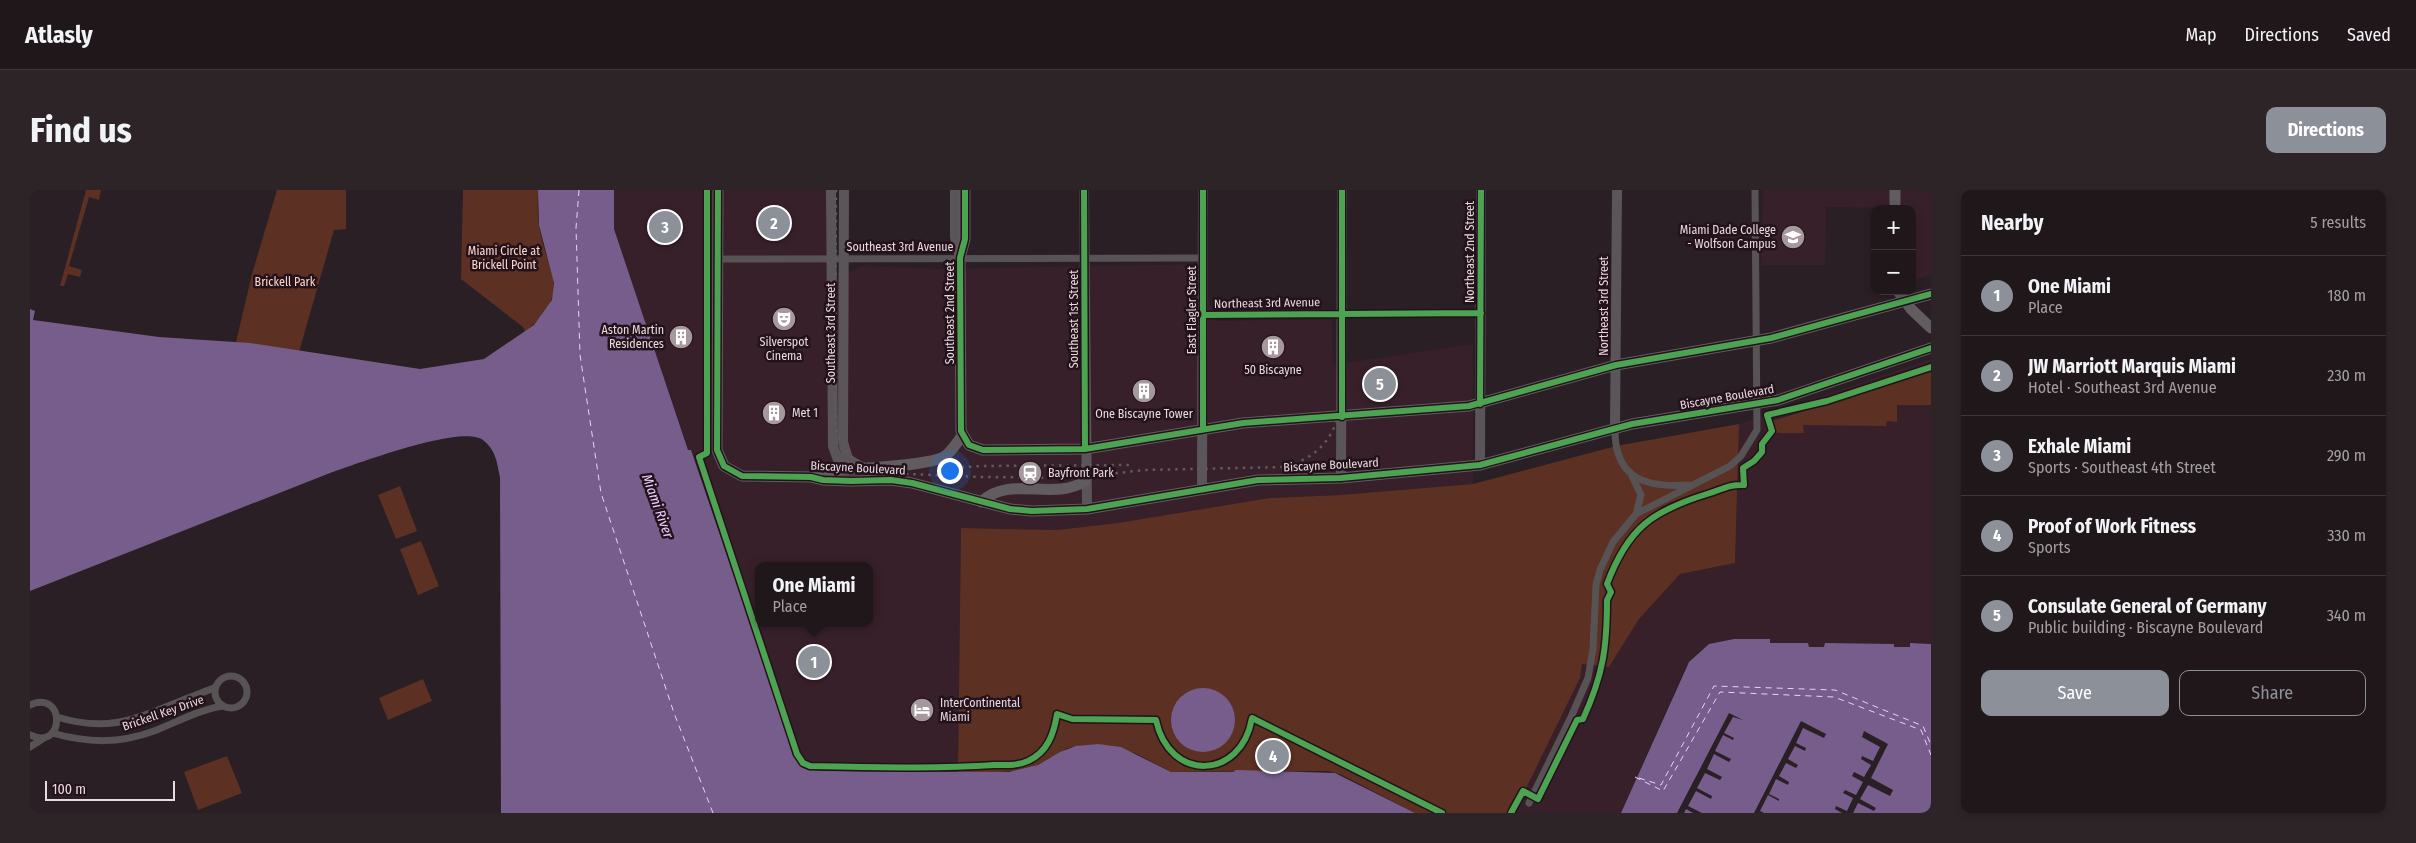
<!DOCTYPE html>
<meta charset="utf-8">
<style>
:root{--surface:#20171b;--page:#2d2428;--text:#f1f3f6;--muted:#a29fa3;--line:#3d363a;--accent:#8c9099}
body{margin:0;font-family:"Fira Sans Condensed",sans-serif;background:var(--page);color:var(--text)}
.controls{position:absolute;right:15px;top:15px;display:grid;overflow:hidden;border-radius:10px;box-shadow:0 2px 8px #0003}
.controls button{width:45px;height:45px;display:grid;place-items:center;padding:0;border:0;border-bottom:1px solid var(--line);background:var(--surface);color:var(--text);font:25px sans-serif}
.scale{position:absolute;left:15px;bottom:12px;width:130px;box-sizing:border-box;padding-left:5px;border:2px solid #e8dadf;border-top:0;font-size:14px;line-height:18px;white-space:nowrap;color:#e8dadf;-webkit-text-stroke:4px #24121a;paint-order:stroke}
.you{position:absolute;left:919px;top:280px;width:18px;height:18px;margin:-12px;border:4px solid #fff;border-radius:50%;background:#1a73e8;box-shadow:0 0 0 8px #1a73e833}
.badge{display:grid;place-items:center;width:32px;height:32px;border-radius:50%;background:var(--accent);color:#fff;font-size:16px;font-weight:700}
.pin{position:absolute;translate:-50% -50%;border:2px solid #fff;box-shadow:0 1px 5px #0006}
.popup{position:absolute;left:725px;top:372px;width:118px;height:65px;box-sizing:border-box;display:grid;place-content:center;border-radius:10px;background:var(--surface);filter:drop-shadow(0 1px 4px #0005);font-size:16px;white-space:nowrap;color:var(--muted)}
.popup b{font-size:19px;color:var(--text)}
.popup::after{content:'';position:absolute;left:50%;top:100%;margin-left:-10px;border:10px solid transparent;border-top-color:var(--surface)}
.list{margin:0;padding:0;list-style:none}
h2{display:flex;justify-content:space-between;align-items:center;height:65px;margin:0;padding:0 20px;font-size:21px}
h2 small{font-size:16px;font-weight:400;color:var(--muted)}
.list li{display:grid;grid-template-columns:32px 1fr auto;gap:15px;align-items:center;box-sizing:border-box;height:80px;padding:0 20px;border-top:1px solid var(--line)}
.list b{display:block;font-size:19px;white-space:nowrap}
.list p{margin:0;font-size:16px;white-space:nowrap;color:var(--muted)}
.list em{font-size:16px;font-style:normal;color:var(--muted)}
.actions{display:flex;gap:10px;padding:15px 20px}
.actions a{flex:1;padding:11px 0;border:1px solid var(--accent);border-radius:10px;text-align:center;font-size:18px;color:var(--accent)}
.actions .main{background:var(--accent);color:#fff}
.map{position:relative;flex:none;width:1901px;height:623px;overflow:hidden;border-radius:10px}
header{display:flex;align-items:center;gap:30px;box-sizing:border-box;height:70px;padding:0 25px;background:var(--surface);border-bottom:1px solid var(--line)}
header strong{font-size:24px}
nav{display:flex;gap:28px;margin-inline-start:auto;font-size:18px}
.intro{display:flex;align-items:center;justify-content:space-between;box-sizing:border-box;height:120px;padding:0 30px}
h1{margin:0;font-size:35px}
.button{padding:12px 22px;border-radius:10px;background:var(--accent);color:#fff;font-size:18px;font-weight:700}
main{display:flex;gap:30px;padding:0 30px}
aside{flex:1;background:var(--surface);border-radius:10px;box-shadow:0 2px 8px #0003}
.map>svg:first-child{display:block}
.built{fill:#38202a;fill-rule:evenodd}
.green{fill:#5c3023}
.water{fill:#765d8b}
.pier{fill:#2a1f24}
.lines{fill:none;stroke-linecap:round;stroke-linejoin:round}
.ferry{stroke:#e9d0fe;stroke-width:1;stroke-dasharray:6 5;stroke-linecap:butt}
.street{stroke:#575355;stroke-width:7}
.secondary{stroke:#5a5558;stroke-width:10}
.primary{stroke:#615c60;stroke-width:11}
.rail{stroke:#605a5d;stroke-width:2.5;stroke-dasharray:2.5 5;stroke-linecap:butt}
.cycleway-casing{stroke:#24121a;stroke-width:9}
.cycleway{stroke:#4ca352;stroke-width:6}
.labels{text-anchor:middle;stroke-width:5;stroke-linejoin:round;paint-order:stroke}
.poi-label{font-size:12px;fill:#e8dadf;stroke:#24121a}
.street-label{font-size:12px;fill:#e8dadf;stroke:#24121a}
.park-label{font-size:12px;fill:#fcd7cb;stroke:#24121a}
.water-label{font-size:14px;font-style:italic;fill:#e9d0fe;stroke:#24121a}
</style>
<header>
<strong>Atlasly</strong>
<nav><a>Map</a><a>Directions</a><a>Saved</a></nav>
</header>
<div class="intro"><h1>Find us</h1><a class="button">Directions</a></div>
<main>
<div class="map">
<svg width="1901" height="623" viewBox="0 0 1901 623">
<rect width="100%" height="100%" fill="#2a1f24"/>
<path class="built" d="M 584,0 L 797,0 L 799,83 L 817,83 L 831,76 L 913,79 L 1178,74 L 1178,109 L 1187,131 L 1302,129 L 1303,175 L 1443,154 L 1443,294 L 1310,305 L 1239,308 L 1088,333 L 1027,340 L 931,338 L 928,582 L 784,581 L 775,576 L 766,565 L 661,260 L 658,260 L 584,39 ZM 729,376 L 839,376 L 839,433 L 729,433 Z
M 1733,0 L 1901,0 L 1901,85 L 1882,91 L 1882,19 L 1878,18 L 1796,17 L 1795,75 L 1731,75 Z
M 1901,169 L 1901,454 L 1880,453 L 1880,457 L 1864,457 L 1863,454 L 1795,453 L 1795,457 L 1778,457 L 1778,453 L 1740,453 L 1739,449 L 1704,449 L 1683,453 L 1667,463 L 1655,478 L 1591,623 L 1484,623 L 1550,488 L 1552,474 L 1579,477 L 1609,429 L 1650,384 L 1705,373 L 1709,234 Z"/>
<path class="green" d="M 56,0 L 71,0 L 69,10 L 59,7 L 39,76 L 52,80 L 50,87 L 38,84 L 34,96 L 30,96 Z
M 247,0 L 316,0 L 316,39 L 304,40 L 269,162 L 206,152 L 222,84 Z
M 433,0 L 508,0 C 508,11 507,24 509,35 C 516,83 545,102 495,142 L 493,137 L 431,89 Z
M 1901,182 L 1901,215 L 1867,215 L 1867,232 L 1857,231 L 1856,236 L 1773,235 L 1774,243 L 1747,243 L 1743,239 L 1742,231 Z
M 1709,234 L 1705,373 L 1650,384 L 1609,429 L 1579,477 L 1552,474 L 1550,488 L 1484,623 L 1385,623 L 1312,585 L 1298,581 L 1141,582 L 1105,563 L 1068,554 L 1038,558 L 1008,575 L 993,580 L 970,582 L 928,582 L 931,338 L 1027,340 L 1088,333 L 1239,308 L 1310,305 L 1443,294 L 1586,256 Z
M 370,296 L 387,341 L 366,349 L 348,305 Z
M 391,351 L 409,396 L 388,405 L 370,359 Z
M 393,489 L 402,511 L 358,530 L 349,508 Z
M 197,566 L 212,603 L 168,620 L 154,582 Z"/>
<path class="water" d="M 508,0 L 584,0 L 584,39 L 658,260 L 661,260 L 757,541 C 764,559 768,579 791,581 L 979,582 L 1008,575 L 1030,562 L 1046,556 L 1068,554 L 1091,557 L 1141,582 L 1203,582 L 1206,580 L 1305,583 L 1385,623 L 471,623 L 470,287 C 467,273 466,260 453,250 C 431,234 327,274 300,283 L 0,401 L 0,119 L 5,121 L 3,130 L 129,147 L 220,153 L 390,179 L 454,169 L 504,135 L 522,110 L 524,93 L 509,35 Z
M 1704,449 L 1740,449 L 1740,453 L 1778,453 L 1779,457 L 1794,457 L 1795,453 L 1864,454 L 1864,457 L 1880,457 L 1880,453 L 1901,454 L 1901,623 L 1591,623 L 1659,472 L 1679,454 Z
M1141 530a32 32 0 1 1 64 0a32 32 0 1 1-64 0Z"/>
<path class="pier" d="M 1699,523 L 1713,530 L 1703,527 L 1694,543 L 1704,548 L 1703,550 L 1693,545 L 1685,561 L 1701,569 L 1699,572 L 1684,564 L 1677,579 L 1692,587 L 1690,590 L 1675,583 L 1667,598 L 1682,606 L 1681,609 L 1666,601 L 1658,616 L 1672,623 L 1663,623 L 1656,619 L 1654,623 L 1647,623 Z
M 1771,531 L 1796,544 L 1794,548 L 1773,538 L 1766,553 L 1776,558 L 1775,561 L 1765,556 L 1758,569 L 1768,575 L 1766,578 L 1756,573 L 1749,586 L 1759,592 L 1758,595 L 1746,589 L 1739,604 L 1749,609 L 1749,611 L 1738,605 L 1730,621 L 1734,623 L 1724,623 Z
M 1834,541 L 1858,554 L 1841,588 L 1863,600 L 1860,606 L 1838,595 L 1830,609 L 1846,618 L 1844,621 L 1828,613 L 1823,623 L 1812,623 L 1805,619 L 1806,616 L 1817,621 L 1823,608 L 1813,603 L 1815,600 L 1826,605 L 1833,592 L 1822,586 L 1824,582 L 1834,587 L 1841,575 L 1831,569 L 1832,566 L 1843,571 L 1850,557 L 1832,547 Z"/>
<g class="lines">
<path class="ferry" d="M 549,0 L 546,38 L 550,165 L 571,303 L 644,523 L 683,623
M 1605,587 L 1633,601 L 1690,502 L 1804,507 L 1891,540 L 1901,565
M 1609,588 L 1631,595 L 1684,496 L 1805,500 L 1893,536 L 1901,555"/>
<path class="street" d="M 687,69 L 1173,68
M 1173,125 L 1451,123
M 1585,238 C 1584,288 1614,298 1659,295
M 1602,286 L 1611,305 L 1606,324
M185 502a16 16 0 1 1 32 0a16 16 0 1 1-32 0Z
M 0,515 C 36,499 35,562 0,545
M 27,527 C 73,541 101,532 143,514 C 157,508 172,503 186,497
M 22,543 C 58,553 89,554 124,541 C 147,532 168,520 193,516
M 0,557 L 14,548
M 1499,613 L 1541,527 L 1558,488 L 1563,459 L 1566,395 L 1570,380 L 1583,352 L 1606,324 L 1700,276 L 1711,266 L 1727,240 L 1725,0"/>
<path class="secondary" d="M 801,0 L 803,256 L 808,270 L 818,279
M 814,0 L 813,252 L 818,269 L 832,277
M 925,0 L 925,47 L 930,68
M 1054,0 L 1057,319
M 1585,238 L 1587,0
M 1450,275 L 1451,0
M 1311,288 L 1312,0
M 1172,300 L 1173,0"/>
<path class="primary" d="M 688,0 L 687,260 L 694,276 L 712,286 L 781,287 L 793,290 L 821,291 L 861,290 L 882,293 L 980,319 L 1002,321 L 1057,319 L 1228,290 L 1311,288 L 1450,275 L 1602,234 L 1748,210 L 1901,158
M 935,0 L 935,49 L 930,68 L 931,241 L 939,255 L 953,260 L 1055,259 L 1213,233 L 1439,216 L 1586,175 L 1741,148 L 1901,104
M 1865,0 L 1865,19
M 1868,101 L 1881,119 L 1901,138
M 781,287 L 789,281 C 812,279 900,277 915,266 C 922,261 927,252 932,246
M 951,312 C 980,284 1023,312 1055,291"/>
<path class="rail" d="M 806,0 L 805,225 L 807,243 L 817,262 L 830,275 L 854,283 L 951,287 L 1042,288 L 1115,280 L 1253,277 C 1283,270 1304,251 1309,220 L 1310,18 L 1313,0
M 909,279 L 951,276 L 1101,275"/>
<g class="cycleway-casing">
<path id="cycleway" d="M 677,0 L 677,263 L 669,267 L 767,564 L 773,573 L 780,576 C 842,577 903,579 964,575 C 976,575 987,576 998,571 C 1018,562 1024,543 1027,524 L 1042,529 L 1126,530 C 1139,592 1211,591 1222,528 L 1412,623
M 688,0 L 687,260 L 694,276 L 712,286 L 781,287 L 793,290 L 821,291 L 861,290 L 882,293 L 980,319 L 1002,321 L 1057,319 L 1228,290 L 1311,288 L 1450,275 L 1602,234 L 1748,210 L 1901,158
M 935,0 L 935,49 L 930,68 L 931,241 L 939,255 L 953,260 L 1055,259 L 1213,233 L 1439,216 L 1586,175 L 1741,148 L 1901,104
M 1054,0 L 1055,259
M 1312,0 L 1312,227
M 1173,125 L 1451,123
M 1450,214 L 1451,0
M 1173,239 L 1173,0
M 1481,623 L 1493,601 L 1508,609 L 1547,530 L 1553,529 C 1573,485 1577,458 1577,410 L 1581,402 L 1577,394 C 1598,338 1622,321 1677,304 C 1691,300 1699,294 1714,295 L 1713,278 L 1724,271 L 1732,262 L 1732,254 L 1742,241 L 1737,225 L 1797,211 L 1901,177"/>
</g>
<use href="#cycleway" class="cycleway"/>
</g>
<defs>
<g id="university-disc" transform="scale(1.25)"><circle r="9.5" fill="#a6999e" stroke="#24121a"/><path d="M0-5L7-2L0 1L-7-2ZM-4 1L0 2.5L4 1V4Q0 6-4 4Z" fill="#fff"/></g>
<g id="theatre-disc" transform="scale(1.25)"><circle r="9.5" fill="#a6999e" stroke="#24121a"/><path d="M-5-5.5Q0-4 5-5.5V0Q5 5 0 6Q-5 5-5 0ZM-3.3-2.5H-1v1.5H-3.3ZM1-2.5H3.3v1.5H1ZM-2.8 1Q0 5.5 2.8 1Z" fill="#fff"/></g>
<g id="building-disc" transform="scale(1.25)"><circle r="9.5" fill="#a6999e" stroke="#24121a"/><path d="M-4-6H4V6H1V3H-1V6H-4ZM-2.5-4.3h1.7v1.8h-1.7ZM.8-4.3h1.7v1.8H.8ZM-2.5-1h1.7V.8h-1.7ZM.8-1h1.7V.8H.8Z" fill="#fff"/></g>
<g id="station-disc" transform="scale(1.25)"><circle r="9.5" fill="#a6999e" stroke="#24121a"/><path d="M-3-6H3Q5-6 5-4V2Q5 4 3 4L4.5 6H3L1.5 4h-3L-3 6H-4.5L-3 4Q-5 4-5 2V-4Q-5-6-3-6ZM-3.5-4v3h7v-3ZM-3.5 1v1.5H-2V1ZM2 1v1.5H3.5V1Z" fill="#fff"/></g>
<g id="hotel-disc" transform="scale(1.25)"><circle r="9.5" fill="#a6999e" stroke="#24121a"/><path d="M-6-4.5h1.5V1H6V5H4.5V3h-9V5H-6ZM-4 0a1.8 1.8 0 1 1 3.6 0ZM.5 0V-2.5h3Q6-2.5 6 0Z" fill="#fff"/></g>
</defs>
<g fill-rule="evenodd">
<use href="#university-disc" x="1763" y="47"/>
<use href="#theatre-disc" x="754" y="129"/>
<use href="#building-disc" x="651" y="147"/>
<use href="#building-disc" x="1243" y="157"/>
<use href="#building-disc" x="1114" y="201"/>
<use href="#building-disc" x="744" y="223"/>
<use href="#station-disc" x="1000" y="283"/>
<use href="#hotel-disc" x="892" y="520"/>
</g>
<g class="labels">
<g class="poi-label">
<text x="1746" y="44" text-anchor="end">Miami Dade College<tspan x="1746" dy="14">- Wolfson Campus</tspan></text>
<text x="634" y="144" text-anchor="end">Aston Martin<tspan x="634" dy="14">Residences</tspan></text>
<text x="754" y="156">Silverspot<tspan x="754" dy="14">Cinema</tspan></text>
<text x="1243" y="184">50 Biscayne</text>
<text x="762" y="227" text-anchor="start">Met 1</text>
<text x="1114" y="228">One Biscayne Tower</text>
<text x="1018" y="287" text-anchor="start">Bayfront Park</text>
<text x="910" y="517" text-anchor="start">InterContinental<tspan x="910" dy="14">Miami</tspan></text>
</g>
<g class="street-label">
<text x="870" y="61">Southeast 3rd Avenue</text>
<text transform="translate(1440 62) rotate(-90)" y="4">Northeast 2nd Street</text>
<text transform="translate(1237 113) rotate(-1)" y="4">Northeast 3rd Avenue</text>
<text transform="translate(1574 116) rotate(-90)" y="4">Northeast 3rd Street</text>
<text transform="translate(1162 120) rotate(-90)" y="4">East Flagler Street</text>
<text transform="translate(920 123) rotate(-90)" y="4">Southeast 2nd Street</text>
<text transform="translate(1044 129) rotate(-90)" y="4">Southeast 1st Street</text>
<text transform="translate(801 143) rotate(-90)" y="4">Southeast 3rd Street</text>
<text transform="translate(1697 207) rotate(-10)" y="4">Biscayne Boulevard</text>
<text transform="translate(1301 275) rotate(-3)" y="4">Biscayne Boulevard</text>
<text transform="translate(828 278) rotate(3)" y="4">Biscayne Boulevard</text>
<text transform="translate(133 523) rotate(-19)" y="4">Brickell Key Drive</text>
</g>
<g class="park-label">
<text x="474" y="65">Miami Circle at<tspan x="474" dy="14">Brickell Point</tspan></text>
<text x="255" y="96">Brickell Park</text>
</g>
<g class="water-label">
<text transform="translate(628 316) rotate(70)" y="5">Miami River</text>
</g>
</g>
</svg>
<div class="controls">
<button>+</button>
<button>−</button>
</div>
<div class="scale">100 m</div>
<div class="you"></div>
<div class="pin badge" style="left:784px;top:472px">1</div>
<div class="popup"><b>One Miami</b>Place</div>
<div class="pin badge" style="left:744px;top:33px">2</div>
<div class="pin badge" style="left:635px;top:37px">3</div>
<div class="pin badge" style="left:1243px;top:566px">4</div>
<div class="pin badge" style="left:1350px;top:194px">5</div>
</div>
<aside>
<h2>Nearby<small>5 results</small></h2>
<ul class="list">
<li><span class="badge">1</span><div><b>One Miami</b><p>Place</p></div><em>180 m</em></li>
<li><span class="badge">2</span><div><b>JW Marriott Marquis Miami</b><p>Hotel · Southeast 3rd Avenue</p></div><em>230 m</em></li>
<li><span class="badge">3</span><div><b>Exhale Miami</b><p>Sports · Southeast 4th Street</p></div><em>290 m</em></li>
<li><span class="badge">4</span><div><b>Proof of Work Fitness</b><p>Sports</p></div><em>330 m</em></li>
<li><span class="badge">5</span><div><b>Consulate General of Germany</b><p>Public building · Biscayne Boulevard</p></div><em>340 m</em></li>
</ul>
<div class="actions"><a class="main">Save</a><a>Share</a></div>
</aside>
</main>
